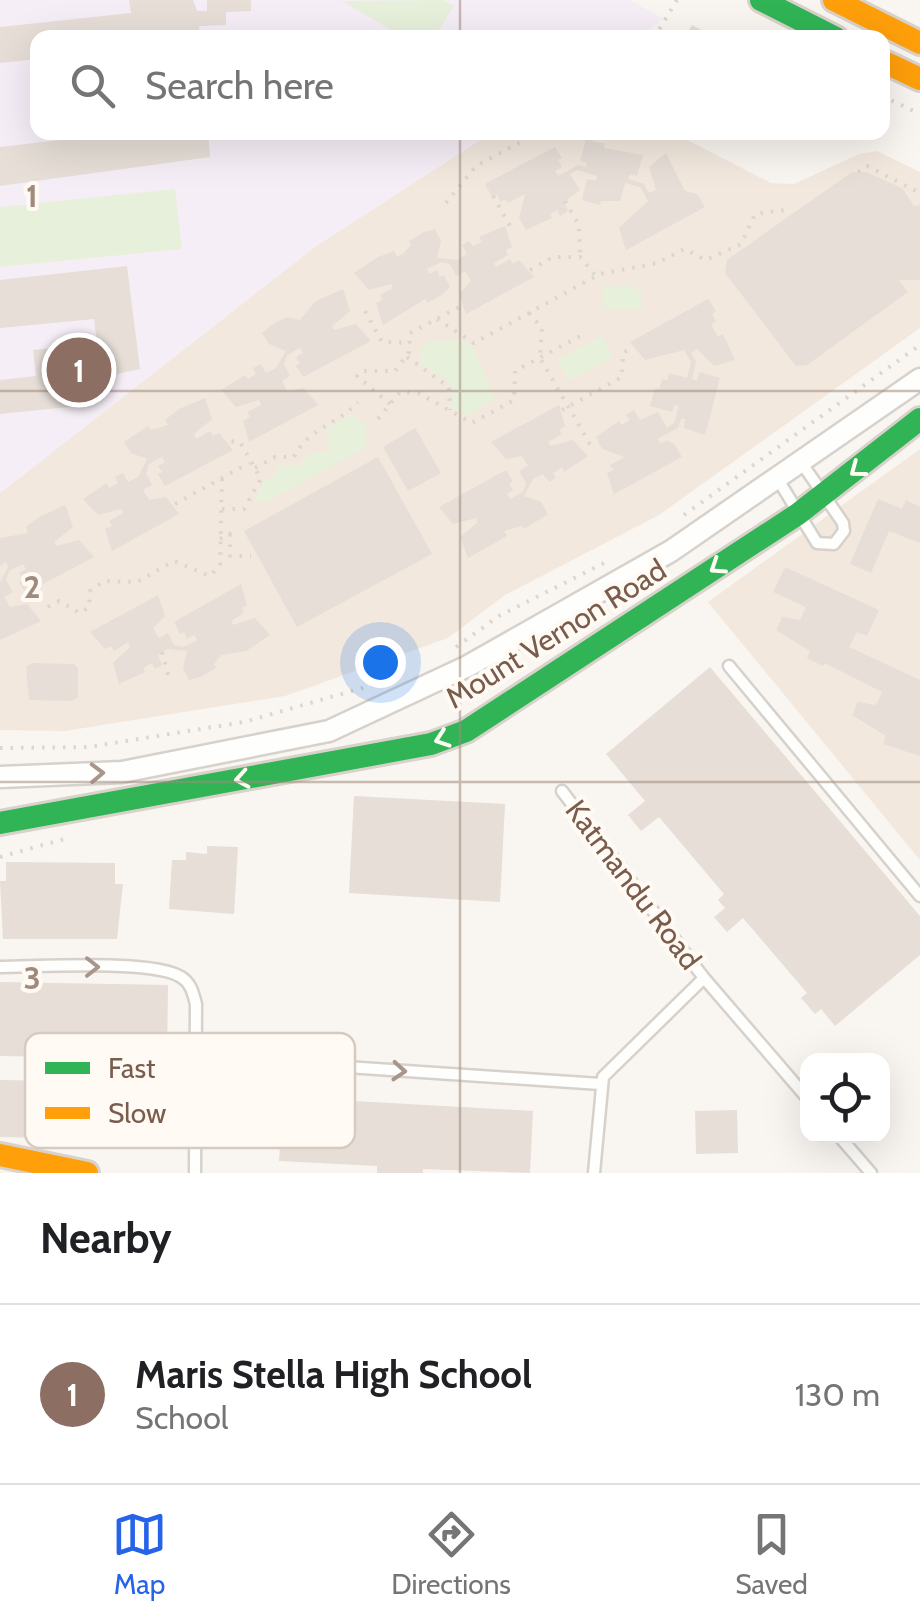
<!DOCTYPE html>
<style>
:root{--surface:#fff;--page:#f2f2f2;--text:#202124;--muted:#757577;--line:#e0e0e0;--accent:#2563eb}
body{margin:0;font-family:Cabin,sans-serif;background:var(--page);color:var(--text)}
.controls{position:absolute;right:30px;bottom:30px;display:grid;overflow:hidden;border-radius:20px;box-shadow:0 10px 40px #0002}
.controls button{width:90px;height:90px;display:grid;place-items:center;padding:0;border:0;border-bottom:2px solid var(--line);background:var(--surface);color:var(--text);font:50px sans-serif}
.you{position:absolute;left:380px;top:662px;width:35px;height:35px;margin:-25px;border:8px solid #fff;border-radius:50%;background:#1a73e8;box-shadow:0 0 0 15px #1a73e833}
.badge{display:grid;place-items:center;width:65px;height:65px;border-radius:50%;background:var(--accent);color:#fff;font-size:32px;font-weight:700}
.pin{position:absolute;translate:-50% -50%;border:5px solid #fff;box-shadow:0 2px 10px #0006}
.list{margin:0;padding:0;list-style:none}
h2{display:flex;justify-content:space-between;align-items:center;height:130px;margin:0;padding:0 40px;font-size:42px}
h2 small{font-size:32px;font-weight:400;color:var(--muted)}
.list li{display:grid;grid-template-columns:65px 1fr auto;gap:30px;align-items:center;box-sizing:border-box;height:180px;padding:0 40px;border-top:2px solid var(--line)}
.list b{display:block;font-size:38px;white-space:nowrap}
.list p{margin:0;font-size:32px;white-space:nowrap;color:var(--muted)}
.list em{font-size:32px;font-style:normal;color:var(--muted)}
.icon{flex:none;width:55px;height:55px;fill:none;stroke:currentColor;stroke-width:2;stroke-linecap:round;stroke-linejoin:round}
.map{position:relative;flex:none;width:920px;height:1173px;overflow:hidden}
.search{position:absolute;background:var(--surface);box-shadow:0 10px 40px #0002;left:30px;right:30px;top:30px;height:110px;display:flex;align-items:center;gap:25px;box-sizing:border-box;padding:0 35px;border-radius:20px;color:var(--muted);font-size:38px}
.sheet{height:310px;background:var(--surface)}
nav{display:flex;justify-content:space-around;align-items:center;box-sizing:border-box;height:140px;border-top:2px solid var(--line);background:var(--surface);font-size:28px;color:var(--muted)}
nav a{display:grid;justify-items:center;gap:5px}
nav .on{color:var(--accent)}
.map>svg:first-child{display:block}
.residential{fill:#f2e8de}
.education{fill:#f6eef6}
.green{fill:#e7f0db}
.building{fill:#e6ded7}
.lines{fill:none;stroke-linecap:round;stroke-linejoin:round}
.lane-casing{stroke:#d7d1cb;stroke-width:15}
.street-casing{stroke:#d7d1cb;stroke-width:25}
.fast-casing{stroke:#d9d2cb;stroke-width:28}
.slow-casing{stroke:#d9d2cb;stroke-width:28}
.path{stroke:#dcd5d0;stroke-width:4;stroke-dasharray:2.5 8;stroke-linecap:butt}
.lane{stroke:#fefefd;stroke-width:10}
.street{stroke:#fefefd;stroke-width:20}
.fast{stroke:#30b455;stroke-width:22}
.slow{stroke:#ff9f0a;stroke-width:22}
.oneway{stroke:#fffaf3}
.oneway2{stroke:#a8958b}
.grid{fill:none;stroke:#9f8a7d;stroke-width:2.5;stroke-opacity:0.55}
.labels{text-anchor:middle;stroke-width:8;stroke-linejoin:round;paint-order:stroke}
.street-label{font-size:30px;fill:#7a5c4d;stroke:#fffaf3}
.key{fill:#fffaf3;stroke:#d7cbc1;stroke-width:2.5}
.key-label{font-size:28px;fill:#7a5c4d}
.grid-label{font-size:32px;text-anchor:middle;font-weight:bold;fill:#9f8a7d;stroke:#fffaf3;stroke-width:8;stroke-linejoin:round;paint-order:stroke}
</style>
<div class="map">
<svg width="920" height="1173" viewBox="0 0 920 1173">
<rect width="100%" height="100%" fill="#f9f5f0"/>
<path class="residential" d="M 491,133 L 674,133 L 771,183 L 794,184 L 859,154 L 877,151 L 920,172 L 920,328 L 659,515 L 505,595 L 448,638 L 285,696 L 65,731 L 0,730 L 0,493 L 316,246 Z
M 920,449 L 920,860 L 708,602 Z"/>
<path class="education" d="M 0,0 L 630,0 L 664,19 L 636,38 L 38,38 L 38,132 L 491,133 L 316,246 L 0,493 Z"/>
<path class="green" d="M 443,0 L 454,6 L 434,38 L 403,37 L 342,1 Z
M 175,189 L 182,249 L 0,267 L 0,207 Z
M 602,285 L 630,286 L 642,293 L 641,309 L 604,308 Z
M 602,336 L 613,356 L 569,381 L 557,360 Z
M 462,340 L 473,346 L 493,393 L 493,400 L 467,416 L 452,408 L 452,384 L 419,363 L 420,350 L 426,341 Z
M 352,414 L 365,424 L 366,447 L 268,501 L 254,500 L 264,480 L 275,476 L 276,465 L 298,465 L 312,452 L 331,451 L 326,429 Z"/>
<path class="building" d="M 129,0 L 193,0 L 197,11 L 207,11 L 207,0 L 251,0 L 251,11 L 226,12 L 226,25 L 199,26 L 201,38 L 38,38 L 38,59 L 0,63 L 0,27 L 131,13 Z
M 692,25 L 716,38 L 685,38 Z
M 60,132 L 208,132 L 210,157 L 0,186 L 0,147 L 60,140 Z
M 586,139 L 605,144 L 604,148 L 643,155 L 637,176 L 630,174 L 628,179 L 644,184 L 649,193 L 656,190 L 649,167 L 666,153 L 685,191 L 697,194 L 705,207 L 626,250 L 619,228 L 648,201 L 640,187 L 625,183 L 620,201 L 601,201 L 600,205 L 582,200 L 587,179 L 596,181 L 597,176 L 578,170 L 570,174 L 580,190 L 564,202 L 568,211 L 560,216 L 557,210 L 550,214 L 552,218 L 526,230 L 519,218 L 525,194 L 508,203 L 506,199 L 500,202 L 497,194 L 492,197 L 485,184 L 555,147 L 562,158 L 558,160 L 562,167 L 555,171 L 558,176 L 578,165 L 586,167 L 587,163 L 580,161 Z
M 852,172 L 866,172 L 902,188 L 914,206 L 920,205 L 920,280 L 899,280 L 908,292 L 807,365 L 796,366 L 725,273 L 727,260 Z
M 505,226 L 512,247 L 506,250 L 508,255 L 494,263 L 496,267 L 510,259 L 513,264 L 519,260 L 534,277 L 466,314 L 459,294 L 471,281 L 465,271 L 456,276 L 450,264 L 441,262 L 427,269 L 430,274 L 437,270 L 440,277 L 444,275 L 450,287 L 443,294 L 427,303 L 425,299 L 383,325 L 376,303 L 382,300 L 380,295 L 393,288 L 391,284 L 369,290 L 354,273 L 378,257 L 394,251 L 397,257 L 403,254 L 411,245 L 409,241 L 424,232 L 435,229 L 441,241 L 437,258 L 457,260 L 467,254 L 462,245 L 469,241 L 473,246 L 482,242 L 479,237 Z
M 127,266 L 140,369 L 75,383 L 78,406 L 0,414 L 0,380 L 36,376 L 33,350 L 97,343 L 94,319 L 0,328 L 0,280 Z
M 343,289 L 350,311 L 332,326 L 334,330 L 356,324 L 371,341 L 303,377 L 296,366 L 300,363 L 296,357 L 303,353 L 300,348 L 287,355 L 284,364 L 290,376 L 282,381 L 287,391 L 304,388 L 318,405 L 249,442 L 243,421 L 250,417 L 247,412 L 261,405 L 259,400 L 236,407 L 221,390 L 245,375 L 248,379 L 256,374 L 253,368 L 261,364 L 266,373 L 276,368 L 286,351 L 269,344 L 262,333 L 270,326 L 286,317 L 300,320 L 316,301 Z
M 708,299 L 716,311 L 712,314 L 716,321 L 711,324 L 718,337 L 723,334 L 735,360 L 714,366 L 697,349 L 691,353 L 696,361 L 692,379 L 697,380 L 700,372 L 720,378 L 705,435 L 684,428 L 685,419 L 681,419 L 678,428 L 657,439 L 661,444 L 667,440 L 675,445 L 682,457 L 614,494 L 607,473 L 613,470 L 610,465 L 625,457 L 602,449 L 596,437 L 619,421 L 622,425 L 630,420 L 626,415 L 634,410 L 640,420 L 658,412 L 667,428 L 674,423 L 679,406 L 674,405 L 672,412 L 650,406 L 655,388 L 659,389 L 662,379 L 667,380 L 669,373 L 687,378 L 691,362 L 684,350 L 645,360 L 630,342 Z
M 205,398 L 212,419 L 194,434 L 196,439 L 210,431 L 213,436 L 219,433 L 233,450 L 165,486 L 158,474 L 162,472 L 158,466 L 165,462 L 162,457 L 149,464 L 146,473 L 152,485 L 143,490 L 149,500 L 166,497 L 179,514 L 112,551 L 105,529 L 112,526 L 109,521 L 123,513 L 121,509 L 98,515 L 83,499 L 107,483 L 109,488 L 118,483 L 115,477 L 123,473 L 128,482 L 138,477 L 147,459 L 131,453 L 124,442 L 148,426 L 151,430 L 168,425 L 165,420 L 179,409 Z
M 559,405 L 565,426 L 559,430 L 562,434 L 548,442 L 550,446 L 573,440 L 588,456 L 564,472 L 562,467 L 553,473 L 556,478 L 549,482 L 543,474 L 533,479 L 524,496 L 541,502 L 548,514 L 524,529 L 521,526 L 504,531 L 507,536 L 468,558 L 460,537 L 478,522 L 476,518 L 453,524 L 439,507 L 506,470 L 513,481 L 509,484 L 513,490 L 507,494 L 510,499 L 523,492 L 526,483 L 519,471 L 528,466 L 522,456 L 506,459 L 491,442 Z
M 415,428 L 441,473 L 408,491 L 383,447 Z
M 378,457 L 432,554 L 297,627 L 244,531 Z
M 878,499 L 902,509 L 906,500 L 920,507 L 920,543 L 889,531 L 871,573 L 850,564 Z
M 65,505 L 73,527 L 54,542 L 57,546 L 79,540 L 94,557 L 26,593 L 19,582 L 23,579 L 19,573 L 26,569 L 23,564 L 9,571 L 6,580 L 13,592 L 4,597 L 10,607 L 27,604 L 41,621 L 0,640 L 0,582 L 8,567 L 6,562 L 0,566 L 0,538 L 28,533 L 26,527 L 39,517 Z
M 785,567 L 879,610 L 867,636 L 857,632 L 849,647 L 920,680 L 920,756 L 883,744 L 886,736 L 852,715 L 858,702 L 876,705 L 882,692 L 825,663 L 823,666 L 807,658 L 810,651 L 776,630 L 782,617 L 800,620 L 806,607 L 773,592 Z
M 241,584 L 247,605 L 242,608 L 244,613 L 231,621 L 233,625 L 255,618 L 270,635 L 246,651 L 221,655 L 214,664 L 216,668 L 200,677 L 189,680 L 183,668 L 187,651 L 167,649 L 158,655 L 162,665 L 155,669 L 152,663 L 143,668 L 145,672 L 119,684 L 113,663 L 130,647 L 128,642 L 114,651 L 111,646 L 105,649 L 90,632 L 158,595 L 165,616 L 153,628 L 159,638 L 168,633 L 174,645 L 183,647 L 197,640 L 194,635 L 187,639 L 184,632 L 180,634 L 174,622 Z
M 32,663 L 74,664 L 78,668 L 78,697 L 72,701 L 29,700 L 26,667 Z
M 710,667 L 920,916 L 920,955 L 835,1026 L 821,1009 L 815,1014 L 801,998 L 807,993 L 743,918 L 727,932 L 714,917 L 725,908 L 718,900 L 724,894 L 659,817 L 641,831 L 628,815 L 645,801 L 606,754 Z
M 354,796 L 505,804 L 500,902 L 349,893 Z
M 207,846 L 238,847 L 234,914 L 169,909 L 172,860 L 186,860 L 186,852 L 207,854 Z
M 6,862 L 115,863 L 115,884 L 123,884 L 117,939 L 3,939 L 0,881 L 6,881 Z
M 0,982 L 168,985 L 167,1059 L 0,1056 Z
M 0,1080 L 166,1083 L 164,1140 L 0,1137 Z
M 283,1097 L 533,1111 L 530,1173 L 423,1169 L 423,1173 L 377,1173 L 377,1166 L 279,1161 Z
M 737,1110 L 738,1153 L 696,1154 L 695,1111 Z"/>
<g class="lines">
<g class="lane-casing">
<path id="lane" d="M 777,478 L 817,543 L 834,544 L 844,531 L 843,523 L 801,462
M 729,666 L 920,896
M 562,791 L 704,978 L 808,1099
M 0,967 C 37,967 154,959 181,977 C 191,983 193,993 196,1004 L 195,1173
M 197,1057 L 600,1084
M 839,1136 L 871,1173
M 594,1173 L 603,1077 L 704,978"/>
</g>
<g class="street-casing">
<path id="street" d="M 0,777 L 122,772 L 329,731 L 468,666 L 671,551 L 920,379"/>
</g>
<g class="fast-casing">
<path id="fast" d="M 761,0 L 836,38
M 0,823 L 431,744 L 466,731 L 798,514 L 920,419"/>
</g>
<g class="slow-casing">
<path id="slow" d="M 834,0 L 920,43
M 882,61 L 920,79
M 0,1155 L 87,1173"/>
</g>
<path class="path" d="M 654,38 L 677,0
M 882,96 L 920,114
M 858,172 L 867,166 L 920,193
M 493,196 L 513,231
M 565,201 L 579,225 L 580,257
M 446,203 L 476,166 L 539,132
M 530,270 L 553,257 L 580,257 L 596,276
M 365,311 L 382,342 L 410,343
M 529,313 L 542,328 L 540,358 L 591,446
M 437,319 L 474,343 L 600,274 L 658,263 L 684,249 L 706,260 L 741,244 L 755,214 L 785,210 L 788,215
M 407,357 L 449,387 L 450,410
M 390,404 L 357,376 L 362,371 L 395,371 L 409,352 L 410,333 L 461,306
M 562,410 L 622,377 L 623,353 L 633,347
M 378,419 L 400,392 L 418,393 L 472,423 L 514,400 L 515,371 L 582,335
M 255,468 L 275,457 L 294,457 C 308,428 337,425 358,402
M 175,504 L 249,463
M 222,509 L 244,509 L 261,479 L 240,442 L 228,441
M 684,515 L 920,345
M 230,534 L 230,556 L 251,556
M 220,539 L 237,530
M 48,607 L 59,601 L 80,613 L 89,607 L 90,591 L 104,581 L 137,582 L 174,561 L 210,576 L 220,565 L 222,479
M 456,647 L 499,616 L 604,563
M 162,652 L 169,678
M 0,748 L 89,747 L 244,722 L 380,683
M 0,857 L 68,838"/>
<use href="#lane" class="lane"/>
<use href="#street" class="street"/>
<use href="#fast" class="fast"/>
<use href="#slow" class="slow"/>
</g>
<defs><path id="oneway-chevron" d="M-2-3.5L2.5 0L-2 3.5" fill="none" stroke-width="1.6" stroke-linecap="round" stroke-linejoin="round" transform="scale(2.5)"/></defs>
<g class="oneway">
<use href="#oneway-chevron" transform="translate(857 470) rotate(143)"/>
<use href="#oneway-chevron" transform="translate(717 567) rotate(147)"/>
<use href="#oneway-chevron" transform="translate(442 739) rotate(161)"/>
<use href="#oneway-chevron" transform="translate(242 779) rotate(170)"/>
</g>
<g class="oneway2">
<use href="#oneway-chevron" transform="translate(97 773) rotate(-2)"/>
<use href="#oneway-chevron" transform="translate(92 967)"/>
<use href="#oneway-chevron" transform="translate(399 1071) rotate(4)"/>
</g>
<path class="grid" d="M 460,0 L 460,38M 460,132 L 460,1173M 0,391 L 920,391M 0,782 L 920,782"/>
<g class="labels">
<g class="street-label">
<text transform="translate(556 634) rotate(-32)" y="10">Mount Vernon Road</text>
<text transform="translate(633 885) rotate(53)" y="10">Katmandu Road</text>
</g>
</g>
<rect x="25" y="1033" width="330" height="115" rx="15" class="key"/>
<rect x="45" y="1062" width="45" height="12" fill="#30b455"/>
<rect x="45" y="1107" width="45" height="12" fill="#ff9f0a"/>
<g class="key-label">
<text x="108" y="1078">Fast</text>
<text x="108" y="1123">Slow</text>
</g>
<g class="grid-label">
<text x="32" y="207">1</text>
<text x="32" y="598">2</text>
<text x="32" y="989">3</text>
</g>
</svg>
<div class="controls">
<button><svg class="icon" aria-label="locate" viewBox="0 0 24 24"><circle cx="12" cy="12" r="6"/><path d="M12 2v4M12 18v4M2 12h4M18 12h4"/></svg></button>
</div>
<div class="you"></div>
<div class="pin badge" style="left:79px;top:370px;background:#8d6e63">1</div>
<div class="search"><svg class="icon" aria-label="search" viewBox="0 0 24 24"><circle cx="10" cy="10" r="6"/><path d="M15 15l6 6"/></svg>Search here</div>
</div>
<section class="sheet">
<h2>Nearby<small></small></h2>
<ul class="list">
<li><span class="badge" style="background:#8d6e63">1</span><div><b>Maris Stella High School</b><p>School</p></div><em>130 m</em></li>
</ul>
</section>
<nav>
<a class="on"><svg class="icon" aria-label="map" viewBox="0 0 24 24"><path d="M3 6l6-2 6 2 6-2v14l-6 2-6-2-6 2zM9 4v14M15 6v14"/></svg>Map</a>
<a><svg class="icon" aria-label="directions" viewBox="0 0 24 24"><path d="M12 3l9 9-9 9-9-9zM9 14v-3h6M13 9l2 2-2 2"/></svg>Directions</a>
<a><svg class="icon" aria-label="saved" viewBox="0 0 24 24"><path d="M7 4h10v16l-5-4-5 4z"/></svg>Saved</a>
</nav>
